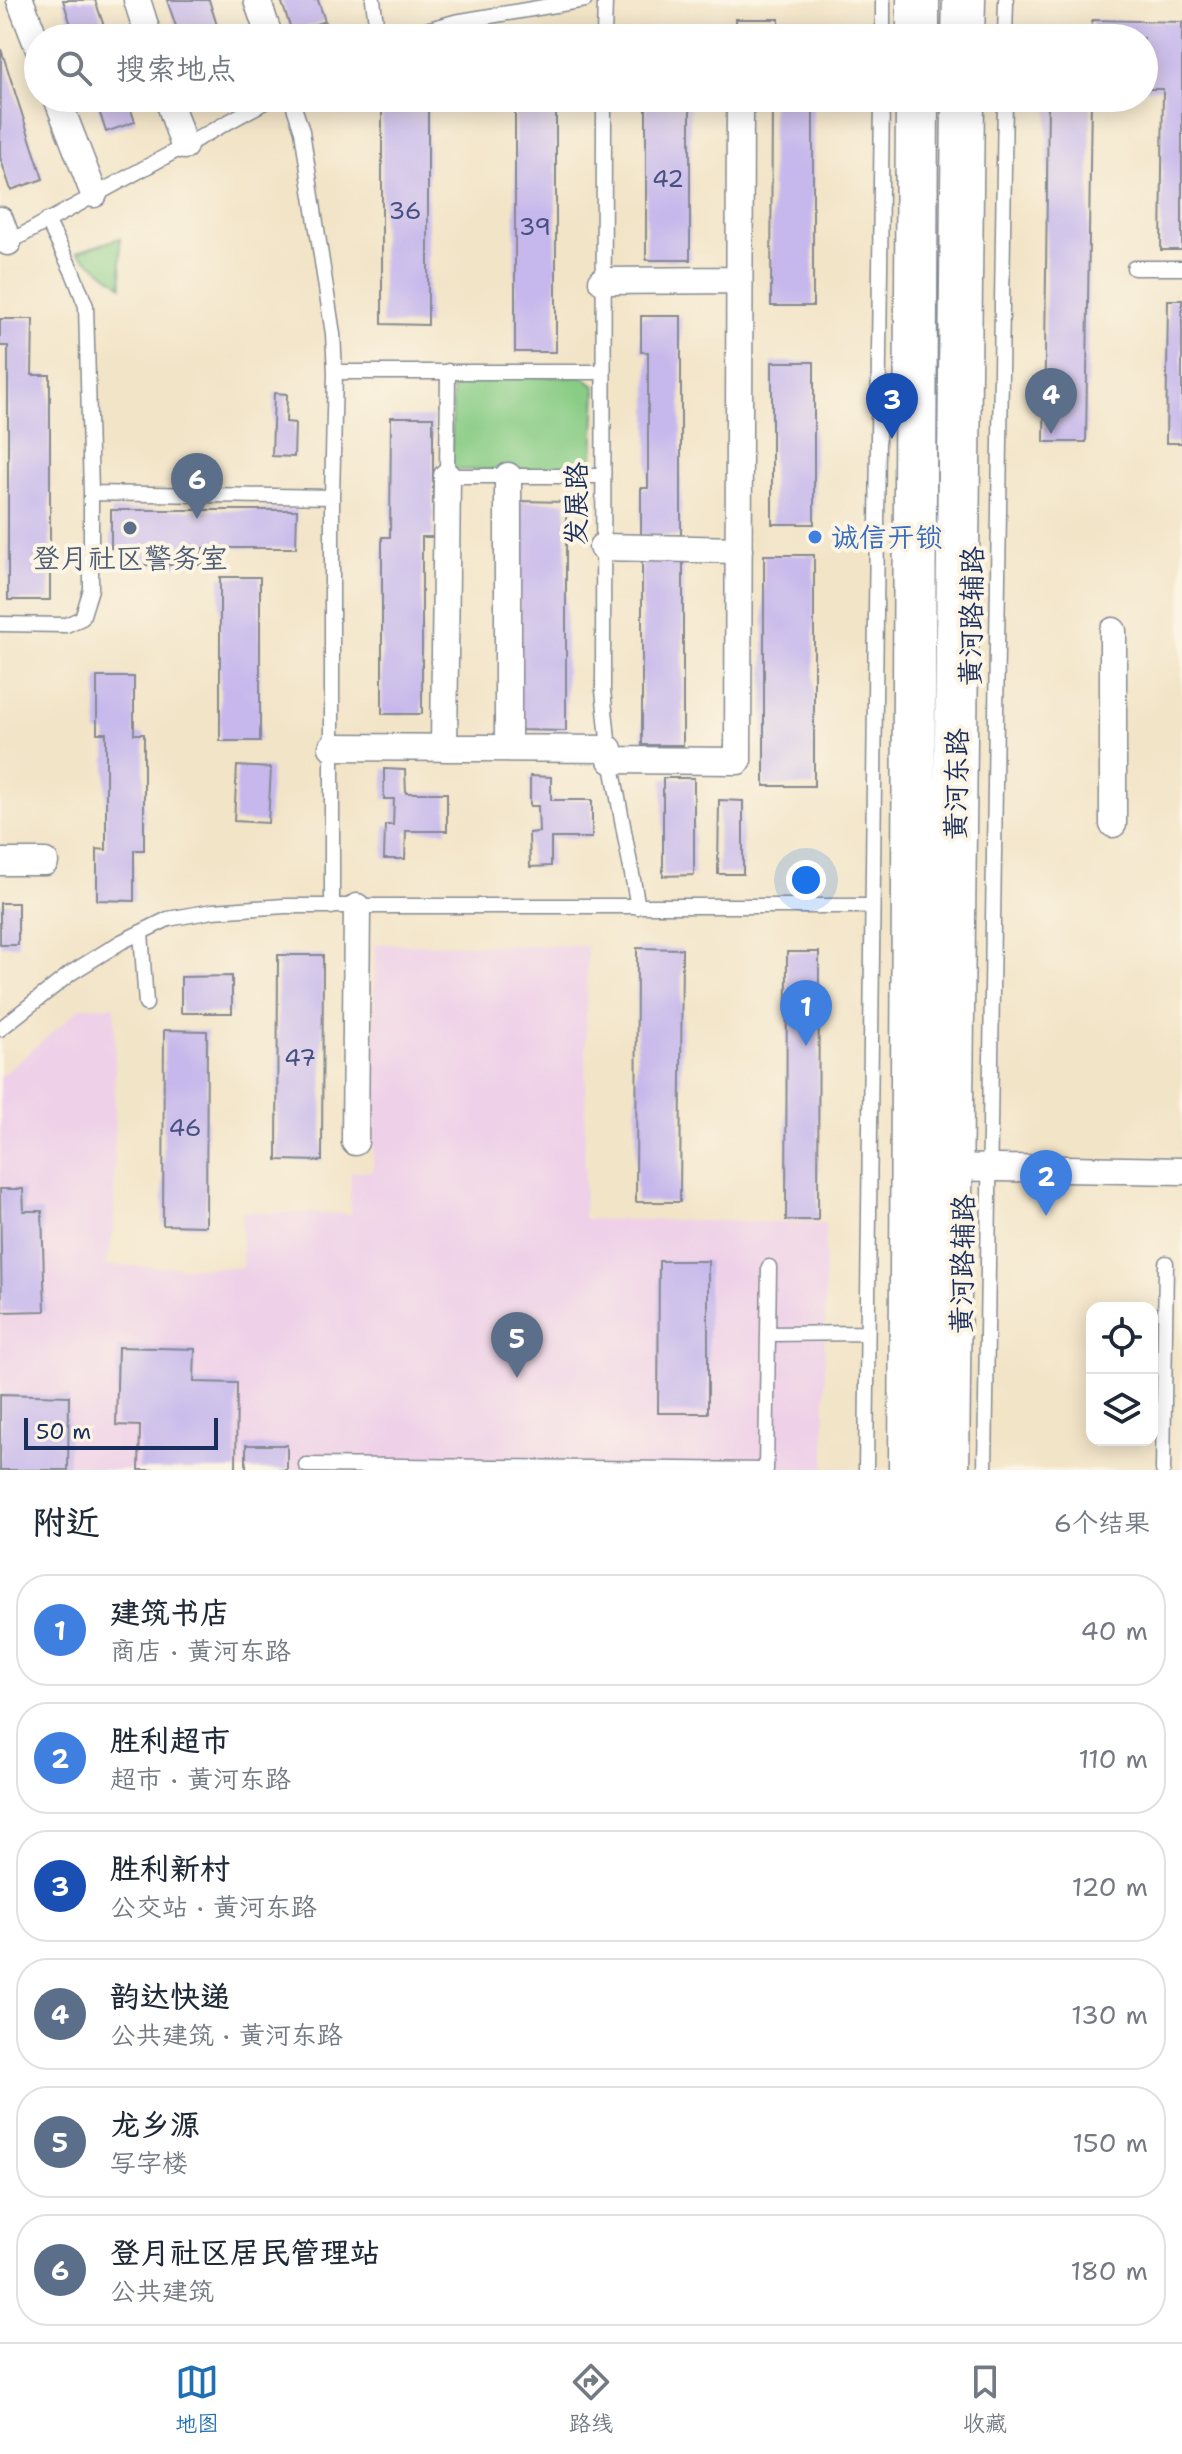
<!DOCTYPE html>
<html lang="zh">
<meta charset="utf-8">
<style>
:root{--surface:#fff;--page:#f2f2f3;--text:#1f2937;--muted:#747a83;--line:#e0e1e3;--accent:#1f6fb2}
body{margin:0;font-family:"Shantell Sans","LXGW WenKai TC",sans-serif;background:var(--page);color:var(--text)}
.controls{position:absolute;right:24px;bottom:24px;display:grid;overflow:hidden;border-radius:16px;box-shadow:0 4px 20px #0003}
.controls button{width:72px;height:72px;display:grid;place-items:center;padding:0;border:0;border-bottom:2px solid var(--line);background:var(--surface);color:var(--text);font:40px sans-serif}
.scale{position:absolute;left:24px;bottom:20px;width:194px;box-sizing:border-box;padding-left:8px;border:4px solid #1b2f5e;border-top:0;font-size:22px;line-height:28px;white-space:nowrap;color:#1b2f5e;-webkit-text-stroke:6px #fcf5e5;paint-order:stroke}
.you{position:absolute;left:806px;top:880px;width:28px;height:28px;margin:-20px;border:6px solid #fff;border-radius:50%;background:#1a73e8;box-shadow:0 0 0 12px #1a73e833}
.badge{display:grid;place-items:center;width:52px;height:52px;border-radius:50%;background:var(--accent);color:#fff;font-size:26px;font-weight:700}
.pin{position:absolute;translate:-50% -66px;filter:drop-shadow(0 2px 4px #0008)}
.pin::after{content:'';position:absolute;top:42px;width:28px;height:24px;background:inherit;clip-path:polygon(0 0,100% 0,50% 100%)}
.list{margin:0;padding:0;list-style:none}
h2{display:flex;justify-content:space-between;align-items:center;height:104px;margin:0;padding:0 32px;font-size:34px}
h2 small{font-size:26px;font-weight:400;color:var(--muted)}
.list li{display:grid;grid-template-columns:52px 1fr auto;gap:24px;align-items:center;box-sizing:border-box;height:112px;margin:0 16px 16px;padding:0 16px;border:2px solid var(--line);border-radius:32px}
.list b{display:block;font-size:30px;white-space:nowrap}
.list p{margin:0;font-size:26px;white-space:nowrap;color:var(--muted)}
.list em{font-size:26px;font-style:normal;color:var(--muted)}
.icon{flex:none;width:44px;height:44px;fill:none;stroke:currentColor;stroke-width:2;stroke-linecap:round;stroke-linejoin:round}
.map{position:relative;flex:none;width:1182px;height:1470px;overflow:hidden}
.search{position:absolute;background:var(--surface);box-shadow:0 4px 20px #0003;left:24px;right:24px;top:24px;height:88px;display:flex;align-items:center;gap:20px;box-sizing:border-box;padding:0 28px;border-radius:44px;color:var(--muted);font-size:30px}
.sheet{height:872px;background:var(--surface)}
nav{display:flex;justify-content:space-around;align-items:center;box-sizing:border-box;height:112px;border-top:2px solid var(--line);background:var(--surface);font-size:22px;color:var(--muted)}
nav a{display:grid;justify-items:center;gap:4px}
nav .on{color:var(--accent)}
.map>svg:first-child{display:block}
.built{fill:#eed0e8}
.green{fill:#88cc85;stroke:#527e72;stroke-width:2}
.building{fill:#c6b8ec}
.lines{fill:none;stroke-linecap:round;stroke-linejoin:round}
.service-casing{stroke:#868a92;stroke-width:17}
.minor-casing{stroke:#868a92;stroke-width:29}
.primary-casing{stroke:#868a92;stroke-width:45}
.service{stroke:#fff;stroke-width:14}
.minor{stroke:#fff;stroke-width:26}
.primary{stroke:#fff;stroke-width:42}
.service-dot{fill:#5c6f8a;stroke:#fcf5e5;stroke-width:3}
.shop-dot{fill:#3f7fe0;stroke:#fcf5e5;stroke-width:3}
.labels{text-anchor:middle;stroke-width:8;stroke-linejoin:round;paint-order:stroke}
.number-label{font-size:24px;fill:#465182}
.street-label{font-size:28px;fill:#1b2f5e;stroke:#fcf5e5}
.shop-label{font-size:28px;fill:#366cbe;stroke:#fcf5e5;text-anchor:start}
.service-label{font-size:28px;fill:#4e5e75;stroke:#fcf5e5}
</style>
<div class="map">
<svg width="1182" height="1470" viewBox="0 0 1182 1470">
<rect width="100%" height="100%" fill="#fcf5e5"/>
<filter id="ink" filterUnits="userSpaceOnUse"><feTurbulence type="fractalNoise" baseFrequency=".0125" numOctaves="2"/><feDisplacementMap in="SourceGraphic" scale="16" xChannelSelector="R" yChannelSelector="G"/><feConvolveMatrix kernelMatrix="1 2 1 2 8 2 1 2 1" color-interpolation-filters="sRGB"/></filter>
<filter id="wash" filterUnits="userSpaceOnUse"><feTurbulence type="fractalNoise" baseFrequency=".006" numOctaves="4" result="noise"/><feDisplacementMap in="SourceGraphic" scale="32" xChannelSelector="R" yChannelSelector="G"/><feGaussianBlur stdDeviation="1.8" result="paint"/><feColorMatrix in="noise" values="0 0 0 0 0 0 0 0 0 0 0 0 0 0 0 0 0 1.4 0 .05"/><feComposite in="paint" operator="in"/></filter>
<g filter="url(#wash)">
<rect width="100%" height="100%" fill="#f2e4c7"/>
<path class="built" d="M 375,944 L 587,946 L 584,1219 L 825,1223 L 825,1470 L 0,1470 L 0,1077 L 82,1007 L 115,1006 L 114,1232 L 105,1266 L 242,1268 L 242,1212 L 350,1214 L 351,1172 L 373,1171 Z"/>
<path class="green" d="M 120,238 L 120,239 L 122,286 L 77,252 Z
M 458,376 L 583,377 L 596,387 L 593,458 L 576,470 L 455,470 L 451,465 L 453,382 Z"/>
<g id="blocks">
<path class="building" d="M 63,0 L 95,0 L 108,38 L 75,38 Z
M 167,0 L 209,0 L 221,38 L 180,38 Z
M 281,0 L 318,0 L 325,21 L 292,32 Z
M 736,19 L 779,19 L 779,35 L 800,35 L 800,38 L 736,38 Z
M 1092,20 L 1182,22 L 1182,250 L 1161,250 L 1163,89 L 1144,89 L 1144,38 L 1091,38 Z
M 1,49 L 43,179 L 11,190 L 0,157 Z
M 95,98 L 127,98 L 135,122 L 106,132 Z
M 382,98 L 428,98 L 428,325 L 382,324 Z
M 492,98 L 531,98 L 531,102 L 556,102 L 556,352 L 515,352 L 515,102 L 492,102 Z
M 646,98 L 690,98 L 690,260 L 646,260 Z
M 772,98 L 813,98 L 813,306 L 771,306 Z
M 1048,98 L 1091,98 L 1086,442 L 1044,442 Z
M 1168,300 L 1182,300 L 1182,443 L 1166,443 Z
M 641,316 L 681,316 L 681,536 L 641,536 L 641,488 L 648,488 L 648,352 L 641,352 Z
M 0,319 L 33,319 L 32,375 L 50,375 L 50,600 L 8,600 L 8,346 L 0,346 Z
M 772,362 L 814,362 L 814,524 L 772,524 Z
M 274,393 L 287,394 L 286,422 L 295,423 L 294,457 L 272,456 Z
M 391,417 L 433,417 L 433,537 L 422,537 L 422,714 L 382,714 L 382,537 L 390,537 Z
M 519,501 L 566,502 L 566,731 L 519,730 Z
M 111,510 L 297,510 L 296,548 L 202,548 L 202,565 L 125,565 L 125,548 L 111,548 Z
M 764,555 L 814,555 L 814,786 L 764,786 Z
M 642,558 L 683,558 L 683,745 L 642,745 Z
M 220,577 L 260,577 L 260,741 L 220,741 Z
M 97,677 L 134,677 L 134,734 L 144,734 L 144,850 L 134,850 L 134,901 L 97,900 L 97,849 L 106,850 L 106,733 L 97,733 Z
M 237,766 L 271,768 L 268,823 L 234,821 Z
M 384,769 L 405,770 L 406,793 L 447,793 L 447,831 L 406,831 L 405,859 L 384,859 L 385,825 L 393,825 L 394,799 L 384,799 Z
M 530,776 L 551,777 L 551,800 L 592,800 L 592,838 L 551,838 L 551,866 L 530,867 L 529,833 L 539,832 L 538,806 L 530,806 Z
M 663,778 L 694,778 L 694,875 L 663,876 Z
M 719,800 L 743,801 L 743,874 L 718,874 Z
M 0,903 L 18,903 L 18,945 L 0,945 Z
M 637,948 L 682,949 L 680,1202 L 636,1202 Z
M 787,952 L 819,952 L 818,1220 L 786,1220 Z
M 278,955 L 323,955 L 322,1161 L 277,1160 Z
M 232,976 L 232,1013 L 181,1013 L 181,977 Z
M 164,1030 L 207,1031 L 206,1226 L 163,1225 Z
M 0,1189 L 23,1189 L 24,1211 L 42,1211 L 45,1311 L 2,1312 Z
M 659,1261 L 708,1261 L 708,1413 L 658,1413 Z
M 118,1347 L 195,1349 L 194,1382 L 237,1383 L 236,1470 L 139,1470 L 140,1426 L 116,1425 Z
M 0,1394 L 69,1396 L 68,1470 L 0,1470 Z
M 246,1445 L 287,1445 L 287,1470 L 246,1470 Z"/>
</g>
</g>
<g filter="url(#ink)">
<use href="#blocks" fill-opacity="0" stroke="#868a92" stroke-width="2"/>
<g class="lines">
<g class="service-casing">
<path id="service" d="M 373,0 L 378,38
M 397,38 L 455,22 L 585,0
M 604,38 L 605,0
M 883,38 L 883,0
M 1005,38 L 1006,0
M 291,98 L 302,131 L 333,334 L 335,372 L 332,497 L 332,907
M 604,98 L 603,690 L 609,749 L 638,907
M 4,245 L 272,98
M 1134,268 L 1182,268
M 448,371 L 447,476 L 602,476
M 335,372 L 602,372
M 91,493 L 332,497
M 0,624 L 66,625 L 82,618 L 91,589 L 91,493 L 86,306 L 73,273 L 47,220
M 141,932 L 146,1004
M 0,1029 L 71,973 L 121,942 L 168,919 L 213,911 L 285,906 L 872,906
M 768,1334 L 867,1333
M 306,1465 L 766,1470
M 766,1470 L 769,1267
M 866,1470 L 882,98
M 985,1470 L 1005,98
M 1163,1470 L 1166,1263"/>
</g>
<g class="minor-casing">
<path id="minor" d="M 20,0 L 38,47
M 137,0 L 149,38
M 257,0 L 270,38
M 57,98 L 94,194
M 168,98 L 184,146
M 0,220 L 8,242
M 602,281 L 739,280
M 602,547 L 739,550
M 332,747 L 609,749
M 444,748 L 447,476
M 508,748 L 508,476
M 611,760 L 738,761 L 740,98
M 1113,824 L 1113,631
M 0,862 L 45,862
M 355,1142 L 357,907
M 939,1167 L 1182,1171"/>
</g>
<g class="primary-casing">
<path id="primary" d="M 918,38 L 918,0
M 963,38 L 964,0
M 910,1470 L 917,98
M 948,1470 L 963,98"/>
</g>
<use href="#service" class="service"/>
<use href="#minor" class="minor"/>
<use href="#primary" class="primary"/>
</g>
</g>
<circle class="service-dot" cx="130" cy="528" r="8"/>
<circle class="shop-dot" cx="815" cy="537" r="8"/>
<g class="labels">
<g class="number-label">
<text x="668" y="187">42</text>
<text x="405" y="219">36</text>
<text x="535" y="235">39</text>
<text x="300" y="1066">47</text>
<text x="185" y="1136">46</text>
</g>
<g class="street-label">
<text transform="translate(576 504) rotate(-90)" y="10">发展路</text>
<text transform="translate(971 616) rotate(-89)" y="10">黄河路辅路</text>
<text transform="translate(956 784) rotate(-89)" y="10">黄河东路</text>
<text transform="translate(962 1264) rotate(-89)" y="10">黄河路辅路</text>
</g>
<g class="shop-label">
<text x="831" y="547">诚信开锁</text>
</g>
<g class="service-label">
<text x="130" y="568">登月社区警务室</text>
</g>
</g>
</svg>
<div class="controls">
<button><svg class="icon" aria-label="locate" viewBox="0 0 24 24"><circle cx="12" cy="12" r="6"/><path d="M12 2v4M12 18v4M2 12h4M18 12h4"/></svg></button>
<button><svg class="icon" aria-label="layers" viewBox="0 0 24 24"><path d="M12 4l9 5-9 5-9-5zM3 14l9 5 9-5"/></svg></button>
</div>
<div class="scale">50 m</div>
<div class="you"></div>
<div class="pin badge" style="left:806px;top:1046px;background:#3f7fe0">1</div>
<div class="pin badge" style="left:1046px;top:1216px;background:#3f7fe0">2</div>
<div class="pin badge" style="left:892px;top:439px;background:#1a4fb4">3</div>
<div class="pin badge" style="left:1051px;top:434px;background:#5c6f8a">4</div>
<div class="pin badge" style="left:517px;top:1378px;background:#5c6f8a">5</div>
<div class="pin badge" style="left:197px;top:519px;background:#5c6f8a">6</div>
<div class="search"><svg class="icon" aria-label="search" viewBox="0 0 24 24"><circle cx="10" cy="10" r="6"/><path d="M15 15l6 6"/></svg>搜索地点</div>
</div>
<section class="sheet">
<h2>附近<small>6个结果</small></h2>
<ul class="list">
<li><span class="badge" style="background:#3f7fe0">1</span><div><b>建筑书店</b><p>商店 · 黄河东路</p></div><em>40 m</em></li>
<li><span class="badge" style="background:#3f7fe0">2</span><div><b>胜利超市</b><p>超市 · 黄河东路</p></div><em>110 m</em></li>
<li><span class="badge" style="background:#1a4fb4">3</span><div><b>胜利新村</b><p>公交站 · 黄河东路</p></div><em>120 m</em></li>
<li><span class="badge" style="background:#5c6f8a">4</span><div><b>韵达快递</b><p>公共建筑 · 黄河东路</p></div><em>130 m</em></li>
<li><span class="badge" style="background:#5c6f8a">5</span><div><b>龙乡源</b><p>写字楼</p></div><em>150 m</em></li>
<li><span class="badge" style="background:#5c6f8a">6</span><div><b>登月社区居民管理站</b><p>公共建筑</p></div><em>180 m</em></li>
</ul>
</section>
<nav>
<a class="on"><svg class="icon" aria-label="map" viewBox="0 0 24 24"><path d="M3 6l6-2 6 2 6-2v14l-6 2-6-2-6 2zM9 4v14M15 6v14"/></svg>地图</a>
<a><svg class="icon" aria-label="directions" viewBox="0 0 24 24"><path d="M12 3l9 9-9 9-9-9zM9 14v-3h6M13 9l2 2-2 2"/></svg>路线</a>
<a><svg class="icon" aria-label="saved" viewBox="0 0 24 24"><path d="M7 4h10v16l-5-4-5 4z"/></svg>收藏</a>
</nav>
